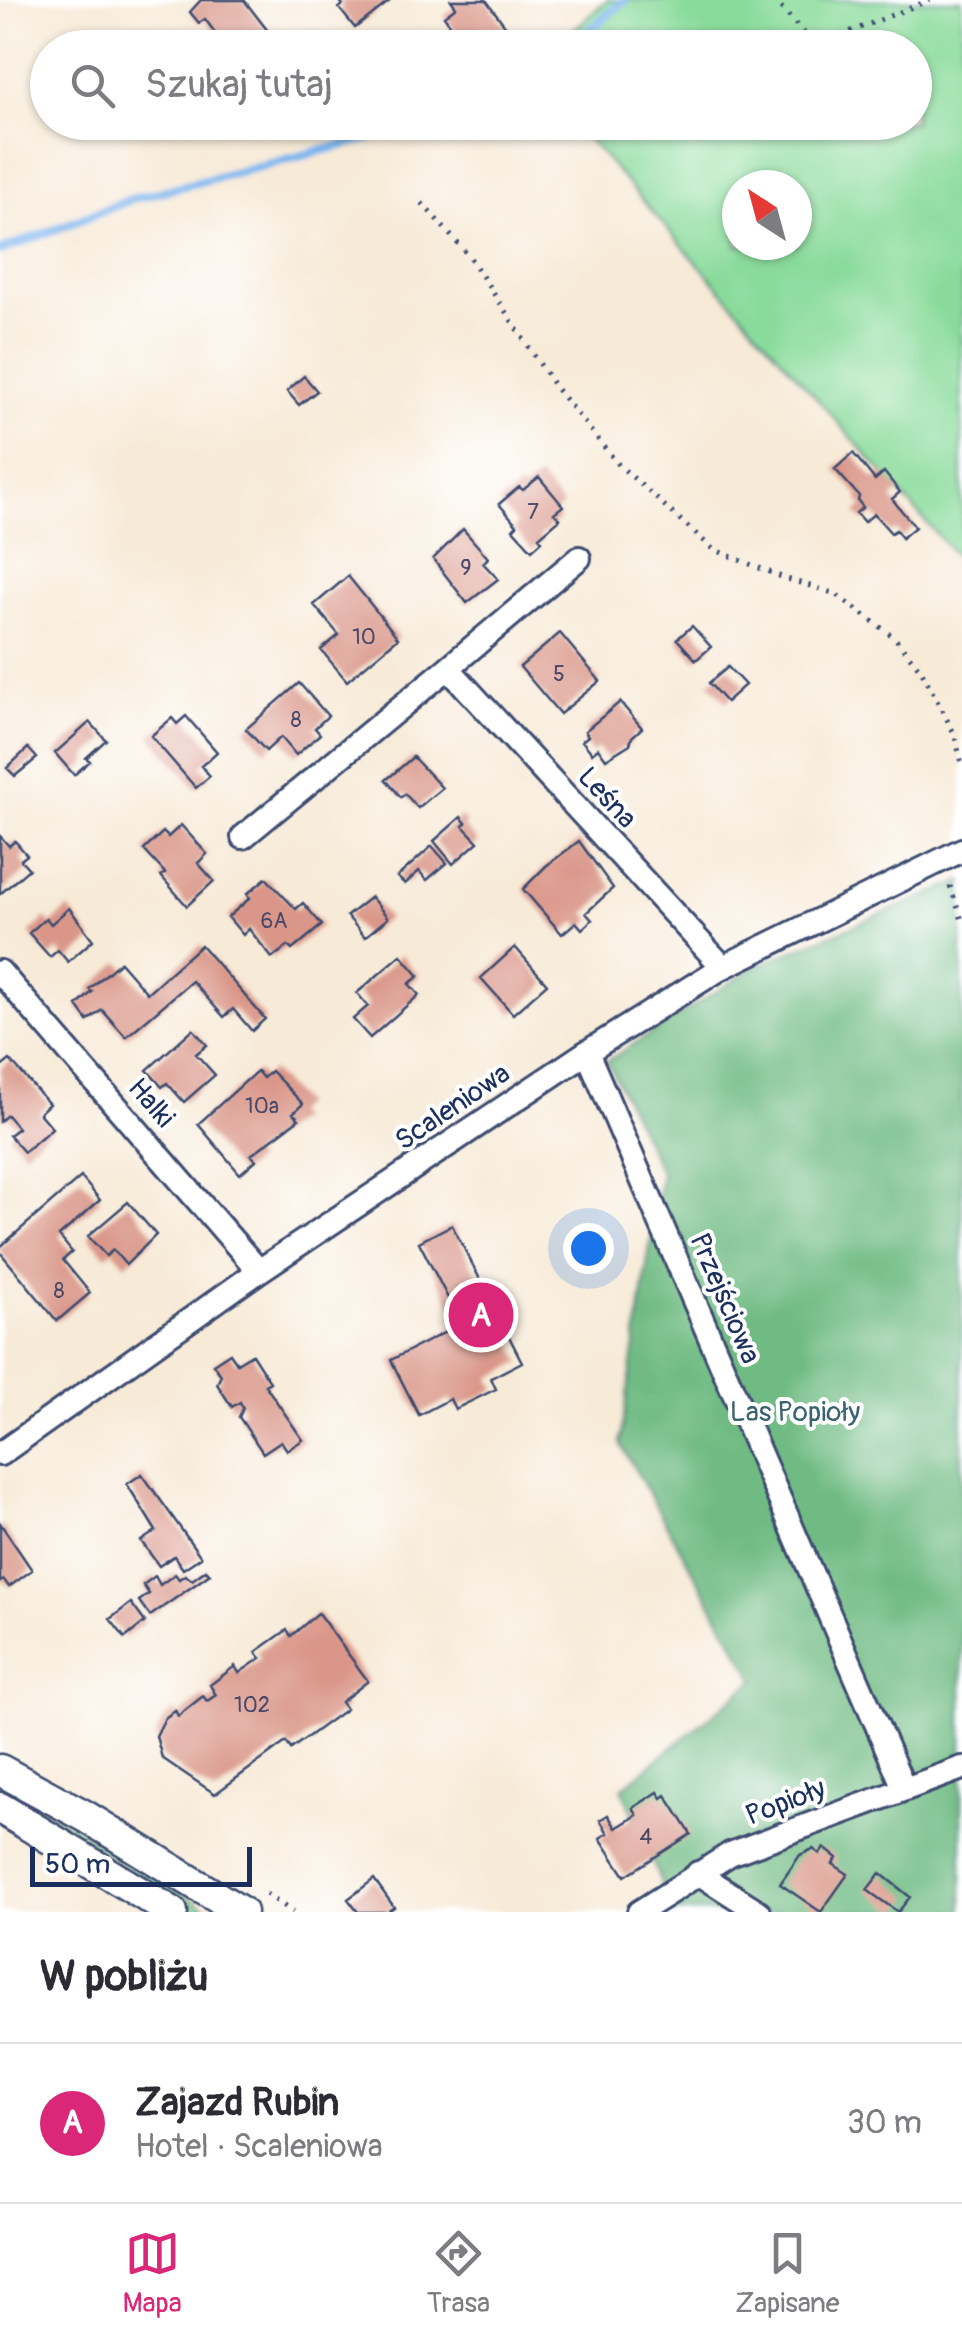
<!DOCTYPE html>
<html lang="pl">
<meta charset="utf-8">
<style>
:root{--surface:#fff;--page:#f2f2f3;--text:#2b2b33;--muted:#7c7c81;--line:#e1e1e2;--accent:#db2777}
body{margin:0;font-family:Pangolin,sans-serif;background:var(--page);color:var(--text)}
.compass{position:absolute;left:722px;top:170px;width:90px;height:90px;border-radius:50%;background:var(--surface);box-shadow:0 2px 8px #0004;rotate:324deg}
.scale{position:absolute;left:30px;bottom:25px;width:222px;box-sizing:border-box;padding-left:10px;border:5px solid #1b2f5e;border-top:0;font-size:28px;line-height:35px;white-space:nowrap;color:#1b2f5e;-webkit-text-stroke:8px #fff;paint-order:stroke}
.you{position:absolute;left:588px;top:1248px;width:35px;height:35px;margin:-25px;border:8px solid #fff;border-radius:50%;background:#1a73e8;box-shadow:0 0 0 15px #1a73e833}
.badge{display:grid;place-items:center;width:65px;height:65px;border-radius:50%;background:var(--accent);color:#fff;font-size:32px;font-weight:700}
.pin{position:absolute;translate:-50% -50%;border:5px solid #fff;box-shadow:0 2px 10px #0006}
.list{margin:0;padding:0;list-style:none}
h2{display:flex;justify-content:space-between;align-items:center;height:130px;margin:0;padding:0 40px;font-size:42px}
h2 small{font-size:32px;font-weight:400;color:var(--muted)}
.list li{display:grid;grid-template-columns:65px 1fr auto;gap:30px;align-items:center;box-sizing:border-box;height:160px;padding:0 40px;border-top:2px solid var(--line)}
.list b{display:block;font-size:38px;white-space:nowrap}
.list p{margin:0;font-size:32px;white-space:nowrap;color:var(--muted)}
.list em{font-size:32px;font-style:normal;color:var(--muted)}
.icon{flex:none;width:55px;height:55px;fill:none;stroke:currentColor;stroke-width:2;stroke-linecap:round;stroke-linejoin:round}
.map{position:relative;flex:none;width:962px;height:1912px;overflow:hidden}
.search{position:absolute;background:var(--surface);box-shadow:0 2px 8px #0004;left:30px;right:30px;top:30px;height:110px;display:flex;align-items:center;gap:25px;box-sizing:border-box;padding:0 35px;border-radius:55px;color:var(--muted);font-size:38px}
.sheet{height:290px;background:var(--surface)}
nav{display:flex;justify-content:space-around;align-items:center;box-sizing:border-box;height:140px;border-top:2px solid var(--line);background:var(--surface);font-size:28px;color:var(--muted)}
nav a{display:grid;justify-items:center;gap:5px}
nav .on{color:var(--accent)}
.map>svg:first-child{display:block}
.green{fill:#8adb9b;stroke:#52857c;stroke-width:2.5;fill-rule:evenodd}
.forest{fill:#6fbb83;stroke:#457570;stroke-width:2.5}
.lines{fill:none;stroke-linecap:round;stroke-linejoin:round}
.stream{stroke:#7eb6ee;stroke-width:9}
.building{fill:#da9789}
.minor-casing{stroke:#3c4b70;stroke-width:28}
.tertiary-casing{stroke:#3c4b70;stroke-width:35}
.path{stroke:#3c4b70;stroke-width:5;stroke-dasharray:2.5 8;stroke-linecap:butt}
.minor{stroke:#fff;stroke-width:22}
.tertiary{stroke:#fff;stroke-width:30}
.labels{text-anchor:middle;stroke-width:8;stroke-linejoin:round;paint-order:stroke}
.number-label{font-size:22px;fill:#4b4969}
.street-label{font-size:28px;fill:#1b2f5e;stroke:#fff}
.park-label{font-size:28px;fill:#3c6370;stroke:#fff}
</style>
<div class="map">
<svg width="962" height="1912" viewBox="0 0 962 1912">
<rect width="100%" height="100%" fill="#fff"/>
<filter id="ink" filterUnits="userSpaceOnUse"><feTurbulence type="fractalNoise" baseFrequency=".01" numOctaves="2"/><feDisplacementMap in="SourceGraphic" scale="20" xChannelSelector="R" yChannelSelector="G"/><feConvolveMatrix kernelMatrix="1 2 1 2 8 2 1 2 1" color-interpolation-filters="sRGB"/></filter>
<filter id="wash" filterUnits="userSpaceOnUse"><feTurbulence type="fractalNoise" baseFrequency=".0048" numOctaves="4" result="noise"/><feDisplacementMap in="SourceGraphic" scale="40" xChannelSelector="R" yChannelSelector="G"/><feGaussianBlur stdDeviation="2.25" result="paint"/><feColorMatrix in="noise" values="0 0 0 0 0 0 0 0 0 0 0 0 0 0 0 0 0 1.4 0 .05"/><feComposite in="paint" operator="in"/></filter>
<g filter="url(#wash)">
<rect width="100%" height="100%" fill="#f7ead7"/>
<path class="green" d="M 607,0 L 962,0 L 962,563 L 574,123 L 914,122 L 914,48 L 553,48 ZM 737,185 L 797,185 L 797,245 L 737,245 Z
M 0,1788 L 77,1829 L 213,1912 L 199,1912 L 72,1833 L 0,1795 Z"/>
<path class="forest" d="M 962,881 L 962,1912 L 673,1912 L 622,1788 L 755,1680 L 620,1443 L 661,1173 L 607,1061 L 759,964 Z"/>
<g class="lines">
<path class="stream" d="M 569,48 L 625,0
M 0,251 L 132,199 L 367,139 L 416,122"/>
</g>
<g id="blocks">
<path class="building" d="M 201,0 L 244,0 L 268,31 L 247,48 L 198,48 L 216,34 L 205,19 L 199,23 L 190,12 Z
M 339,0 L 391,0 L 355,28 L 339,8 L 343,5 Z
M 451,0 L 486,0 L 506,27 L 492,38 L 499,48 L 467,48 L 444,16 L 456,7 Z
M 304,376 L 317,391 L 299,405 L 287,391 Z
M 853,453 L 875,480 L 884,472 L 900,492 L 892,499 L 915,527 L 902,538 L 896,530 L 891,533 L 874,514 L 864,522 L 856,513 L 863,507 L 858,501 L 859,496 L 835,469 Z
M 539,477 L 563,506 L 554,513 L 560,519 L 539,537 L 542,541 L 532,550 L 513,529 L 517,525 L 499,504 L 519,487 L 523,490 Z
M 463,529 L 488,558 L 483,563 L 498,579 L 467,603 L 433,559 Z
M 348,576 L 398,638 L 347,681 L 321,650 L 339,635 L 314,605 Z
M 692,626 L 711,647 L 696,660 L 677,639 Z
M 560,633 L 600,681 L 560,714 L 520,667 Z
M 728,667 L 745,685 L 726,702 L 709,683 Z
M 299,683 L 328,716 L 315,728 L 320,734 L 296,755 L 281,737 L 266,751 L 246,729 Z
M 620,702 L 642,728 L 632,737 L 630,744 L 606,759 L 598,748 L 592,753 L 582,741 L 588,736 L 585,731 Z
M 186,716 L 217,752 L 201,766 L 210,776 L 196,788 L 151,736 L 172,718 L 177,724 Z
M 90,722 L 106,740 L 86,758 L 90,761 L 74,775 L 55,753 Z
M 28,748 L 37,758 L 15,776 L 7,768 Z
M 413,757 L 442,788 L 418,808 L 405,794 L 401,797 L 386,780 Z
M 461,817 L 466,823 L 463,826 L 478,842 L 453,864 L 434,841 Z
M 181,825 L 207,854 L 198,863 L 214,881 L 187,906 L 161,876 L 165,873 L 144,850 L 163,832 L 168,837 Z
M 0,836 L 9,846 L 15,841 L 27,855 L 21,860 L 29,869 L 0,894 Z
M 579,841 L 613,888 L 586,913 L 592,920 L 582,929 L 576,922 L 562,934 L 523,889 L 546,866 Z
M 432,846 L 447,863 L 427,880 L 419,871 L 405,884 L 397,877 Z
M 266,878 L 296,909 L 303,903 L 322,925 L 292,950 L 288,946 L 272,958 L 249,929 L 243,935 L 228,917 L 250,898 L 247,894 Z
M 371,897 L 388,918 L 365,937 L 347,916 Z
M 69,908 L 93,940 L 68,962 L 58,950 L 50,957 L 29,933 L 46,918 L 51,924 Z
M 201,945 L 265,1019 L 252,1031 L 233,1009 L 224,1017 L 192,981 L 126,1037 L 102,1010 L 88,1021 L 77,1006 L 92,992 L 89,989 L 120,962 L 147,993 Z
M 515,947 L 547,984 L 513,1014 L 481,978 Z
M 401,955 L 419,976 L 409,984 L 419,995 L 370,1038 L 353,1019 L 368,1006 L 357,993 Z
M 193,1029 L 207,1045 L 196,1054 L 215,1075 L 184,1102 L 167,1083 L 162,1087 L 147,1070 Z
M 10,1060 L 49,1104 L 39,1113 L 52,1128 L 24,1152 L 9,1135 L 18,1128 L 7,1115 L 0,1121 L 0,1068 Z
M 257,1071 L 263,1078 L 271,1071 L 303,1104 L 293,1113 L 299,1119 L 251,1155 L 256,1160 L 240,1174 L 198,1124 Z
M 81,1177 L 100,1200 L 59,1236 L 72,1252 L 63,1260 L 90,1293 L 57,1321 L 0,1252 L 0,1247 Z
M 128,1202 L 156,1235 L 126,1265 L 113,1250 L 106,1256 L 88,1236 Z
M 452,1225 L 485,1289 L 479,1293 L 488,1310 L 494,1307 L 522,1362 L 491,1378 L 496,1389 L 455,1409 L 450,1399 L 419,1415 L 391,1360 L 467,1321 L 458,1303 L 452,1306 L 419,1242 Z
M 230,1353 L 237,1363 L 252,1354 L 270,1382 L 265,1385 L 303,1440 L 287,1450 L 281,1441 L 263,1453 L 239,1417 L 243,1408 L 240,1402 L 232,1407 L 217,1384 L 221,1375 L 213,1364 Z
M 142,1474 L 201,1557 L 183,1569 L 174,1556 L 159,1566 L 141,1541 L 156,1531 L 127,1484 Z
M 0,1523 L 32,1570 L 9,1587 L 4,1580 L 0,1582 Z
M 206,1570 L 210,1574 L 150,1616 L 139,1601 L 149,1594 L 143,1585 L 155,1576 L 160,1585 L 175,1574 L 179,1579 L 185,1575 L 192,1580 Z
M 131,1603 L 145,1622 L 125,1638 L 110,1619 Z
M 318,1613 L 368,1681 L 341,1702 L 346,1709 L 291,1749 L 286,1742 L 215,1794 L 162,1758 L 156,1736 L 165,1718 L 175,1710 L 178,1716 L 203,1696 L 207,1701 L 216,1695 L 210,1685 L 235,1666 L 239,1673 L 261,1658 L 256,1652 L 287,1630 L 291,1636 Z
M 658,1792 L 662,1798 L 666,1795 L 691,1834 L 625,1876 L 600,1838 L 608,1833 L 600,1820 L 608,1815 L 616,1828 L 637,1815 L 633,1808 Z
M 824,1848 L 837,1858 L 833,1864 L 848,1874 L 821,1912 L 780,1884 L 800,1855 L 813,1849 L 820,1854 Z
M 880,1873 L 910,1897 L 898,1912 L 867,1890 Z
M 374,1879 L 394,1907 L 387,1912 L 358,1912 L 348,1899 Z"/>
</g>
</g>
<g filter="url(#ink)">
<use href="#blocks" fill-opacity="0" stroke="#3c4b70" stroke-width="2.5"/>
<g class="lines">
<g class="minor-casing">
<path id="minor" d="M 579,558 L 448,668 L 723,967
M 243,837 L 448,668
M 0,972 L 259,1271
M 587,1052 L 904,1788
M 0,1454 L 259,1271 L 587,1052 L 723,967 L 962,850
M 698,1873 L 759,1912
M 639,1912 L 730,1854 L 962,1768"/>
</g>
<g class="tertiary-casing">
<path id="tertiary" d="M 0,1770 L 85,1816 L 241,1912
M 0,1808 L 172,1912"/>
</g>
<path class="path" d="M 774,0 L 808,38 L 834,38 L 930,0
M 422,203 L 469,256 L 555,387 L 619,465 L 713,549 L 784,578 L 836,594 L 895,638 L 921,670 L 954,733 L 962,764
M 950,886 L 962,920
M 266,1894 L 293,1912"/>
<use href="#minor" class="minor"/>
<use href="#tertiary" class="tertiary"/>
</g>
</g>
<g class="labels">
<g class="number-label">
<text x="533" y="519">7</text>
<text x="466" y="575">9</text>
<text x="364" y="644">10</text>
<text x="559" y="681">5</text>
<text x="296" y="727">8</text>
<text x="274" y="928">6A</text>
<text x="262" y="1113">10a</text>
<text x="59" y="1298">8</text>
<text x="252" y="1712">102</text>
<text x="646" y="1844">4</text>
</g>
<g class="street-label">
<text transform="translate(608 797) rotate(47)" y="10">Leśna</text>
<text transform="translate(152 1102) rotate(49)" y="10">Halki</text>
<text transform="translate(452 1106) rotate(-34)" y="10">Scaleniowa</text>
<text transform="translate(726 1298) rotate(67)" y="10">Przejściowa</text>
<text transform="translate(785 1801) rotate(-21)" y="10">Popioły</text>
</g>
<g class="park-label">
<text x="795" y="1421">Las Popioły</text>
</g>
</g>
</svg>
<svg class="compass" viewBox="-18 -18 36 36"><path d="M0-13l5 13h-10z" fill="#e53935"/><path d="M0 13l5-13h-10z" fill="#7c7c81"/></svg>
<div class="scale">50 m</div>
<div class="you"></div>
<div class="pin badge" style="left:481px;top:1315px">A</div>
<div class="search"><svg class="icon" aria-label="search" viewBox="0 0 24 24"><circle cx="10" cy="10" r="6"/><path d="M15 15l6 6"/></svg>Szukaj tutaj</div>
</div>
<section class="sheet">
<h2>W pobliżu<small></small></h2>
<ul class="list">
<li><span class="badge">A</span><div><b>Zajazd Rubin</b><p>Hotel · Scaleniowa</p></div><em>30 m</em></li>
</ul>
</section>
<nav>
<a class="on"><svg class="icon" aria-label="map" viewBox="0 0 24 24"><path d="M3 6l6-2 6 2 6-2v14l-6 2-6-2-6 2zM9 4v14M15 6v14"/></svg>Mapa</a>
<a><svg class="icon" aria-label="directions" viewBox="0 0 24 24"><path d="M12 3l9 9-9 9-9-9zM9 14v-3h6M13 9l2 2-2 2"/></svg>Trasa</a>
<a><svg class="icon" aria-label="saved" viewBox="0 0 24 24"><path d="M7 4h10v16l-5-4-5 4z"/></svg>Zapisane</a>
</nav>
